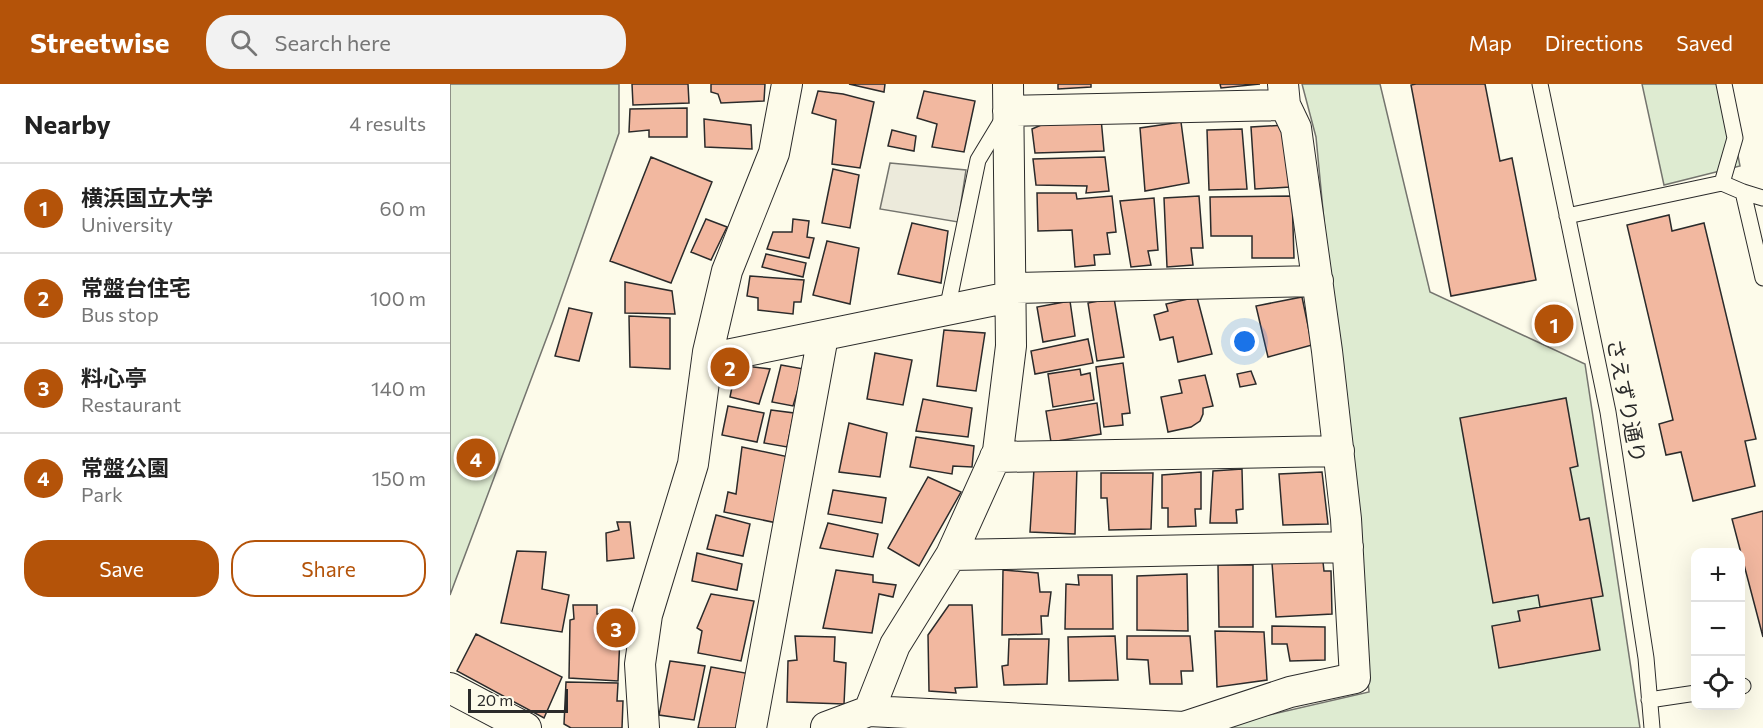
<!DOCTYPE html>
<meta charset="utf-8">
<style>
:root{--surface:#fff;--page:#f2f2f2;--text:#222;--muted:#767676;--line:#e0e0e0;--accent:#b45309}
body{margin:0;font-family:Commissioner,"Noto Sans JP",sans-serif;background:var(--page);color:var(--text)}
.controls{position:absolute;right:18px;bottom:18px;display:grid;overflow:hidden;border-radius:12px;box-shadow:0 6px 24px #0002}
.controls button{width:54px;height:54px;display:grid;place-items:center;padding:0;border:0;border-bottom:2px solid var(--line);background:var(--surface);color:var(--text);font:30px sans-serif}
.scale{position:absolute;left:18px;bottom:15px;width:100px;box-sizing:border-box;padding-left:6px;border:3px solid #2b2b2b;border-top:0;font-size:16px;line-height:21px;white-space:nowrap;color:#2b2b2b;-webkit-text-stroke:4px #fdfbea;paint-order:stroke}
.you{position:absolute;left:795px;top:258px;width:21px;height:21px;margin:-15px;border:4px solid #fff;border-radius:50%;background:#1a73e8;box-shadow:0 0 0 9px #1a73e833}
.badge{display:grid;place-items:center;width:39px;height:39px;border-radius:50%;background:var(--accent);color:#fff;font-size:20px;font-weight:700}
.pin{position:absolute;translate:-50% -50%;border:3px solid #fff;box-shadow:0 2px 6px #0006}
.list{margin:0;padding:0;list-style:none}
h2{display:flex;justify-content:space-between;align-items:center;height:78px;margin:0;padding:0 24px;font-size:26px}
h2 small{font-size:20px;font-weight:400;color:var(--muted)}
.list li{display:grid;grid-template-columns:39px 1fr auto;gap:18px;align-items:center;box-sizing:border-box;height:90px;padding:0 24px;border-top:2px solid var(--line)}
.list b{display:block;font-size:22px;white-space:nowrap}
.list p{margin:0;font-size:20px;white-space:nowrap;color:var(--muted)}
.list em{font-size:20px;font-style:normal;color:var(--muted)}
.actions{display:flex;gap:12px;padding:18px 24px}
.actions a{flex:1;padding:14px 0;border:2px solid var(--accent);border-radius:24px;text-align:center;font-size:21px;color:var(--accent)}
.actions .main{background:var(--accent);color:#fff}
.icon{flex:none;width:33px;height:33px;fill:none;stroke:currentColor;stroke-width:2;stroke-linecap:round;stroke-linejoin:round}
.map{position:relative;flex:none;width:1313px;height:644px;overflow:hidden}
header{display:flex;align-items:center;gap:36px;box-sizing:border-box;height:84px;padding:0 30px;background:var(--accent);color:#fff}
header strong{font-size:28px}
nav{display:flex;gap:33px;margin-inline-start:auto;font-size:21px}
.search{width:420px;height:54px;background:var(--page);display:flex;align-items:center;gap:15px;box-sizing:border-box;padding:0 21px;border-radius:24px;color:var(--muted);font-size:22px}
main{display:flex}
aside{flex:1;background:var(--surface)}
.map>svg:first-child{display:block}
.green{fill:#deebd1;stroke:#74746e;stroke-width:1.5}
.parking{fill:#eceadb;stroke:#74746e;stroke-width:1.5}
.building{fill:#f2b8a0;stroke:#2b2b2b;stroke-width:1.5}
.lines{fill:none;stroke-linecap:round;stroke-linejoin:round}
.service-casing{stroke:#2b2b2b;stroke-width:17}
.minor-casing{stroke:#2b2b2b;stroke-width:32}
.service{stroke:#fdfbea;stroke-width:15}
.minor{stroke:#fdfbea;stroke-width:30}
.labels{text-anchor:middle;stroke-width:4.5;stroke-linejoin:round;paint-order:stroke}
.street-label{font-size:21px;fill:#2b2b2b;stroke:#fdfbea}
</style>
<header>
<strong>Streetwise</strong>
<div class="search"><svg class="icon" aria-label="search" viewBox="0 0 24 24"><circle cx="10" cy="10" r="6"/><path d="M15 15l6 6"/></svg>Search here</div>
<nav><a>Map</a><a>Directions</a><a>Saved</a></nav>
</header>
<main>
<aside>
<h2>Nearby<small>4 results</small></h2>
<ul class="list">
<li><span class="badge">1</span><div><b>横浜国立大学</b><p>University</p></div><em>60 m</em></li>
<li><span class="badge">2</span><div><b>常盤台住宅</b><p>Bus stop</p></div><em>100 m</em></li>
<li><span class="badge">3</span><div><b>料心亭</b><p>Restaurant</p></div><em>140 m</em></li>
<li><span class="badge">4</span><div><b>常盤公園</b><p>Park</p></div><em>150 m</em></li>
</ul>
<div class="actions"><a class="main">Save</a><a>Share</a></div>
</aside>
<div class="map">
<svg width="1313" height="644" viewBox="0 0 1313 644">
<rect width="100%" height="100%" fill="#fdfbea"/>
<path class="green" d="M 0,0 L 169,0 L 169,49 L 103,237 L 0,511 Z
M 852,0 L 930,0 L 980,208 L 1135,280 L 1190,644 L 762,644 L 919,608 L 866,53 Z
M 1192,0 L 1274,0 L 1290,82 L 1214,101 Z"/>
<path class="parking" d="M 440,79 L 516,86 L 508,138 L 430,125 Z"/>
<path class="building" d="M 182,0 L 238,0 L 239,19 L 183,21 Z
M 261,0 L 315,0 L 314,17 L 271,19 L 268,10 L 261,8 Z
M 399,0 L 435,0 L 434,8 Z
M 608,0 L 641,0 L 641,3 L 608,5 Z
M 770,0 L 810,0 L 771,4 Z
M 966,0 L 1035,0 L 1050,77 L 1062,74 L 1086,196 L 1001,212 L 961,1 Z
M 368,7 L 393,10 L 424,18 L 410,84 L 382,80 L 386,36 L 362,29 Z
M 474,7 L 525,17 L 514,68 L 482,63 L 487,40 L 467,34 Z
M 237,24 L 237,53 L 199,53 L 199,46 L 179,48 L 180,25 Z
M 651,34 L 654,67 L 585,69 L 582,45 L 598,38 Z
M 254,35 L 301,41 L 302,65 L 255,63 Z
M 731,38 L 739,99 L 695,107 L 690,44 Z
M 835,41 L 840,103 L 805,105 L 801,43 Z
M 792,45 L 797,105 L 759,106 L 757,46 Z
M 442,46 L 466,52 L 464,67 L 438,62 Z
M 201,73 L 262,98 L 221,199 L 160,177 Z
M 655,73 L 659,107 L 636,109 L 637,102 L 586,101 L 583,75 Z
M 383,85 L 409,91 L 400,144 L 372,139 Z
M 587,109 L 626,109 L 627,115 L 662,112 L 666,148 L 657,149 L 660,170 L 644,171 L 645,181 L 625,183 L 622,146 L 588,147 Z
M 749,112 L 753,164 L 741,164 L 743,181 L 717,183 L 714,114 Z
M 842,112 L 844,174 L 802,174 L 802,152 L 761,152 L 760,113 Z
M 704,114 L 708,166 L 698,167 L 701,181 L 681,183 L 670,117 Z
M 1219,131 L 1222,147 L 1254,139 L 1306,355 L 1295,357 L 1305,402 L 1243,417 L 1231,368 L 1216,371 L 1209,340 L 1223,336 L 1177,141 Z
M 256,135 L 277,143 L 261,176 L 241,168 Z
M 343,135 L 359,137 L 357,153 L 364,154 L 359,174 L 317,165 L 323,148 L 342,148 Z
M 462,139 L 498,147 L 491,199 L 448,190 Z
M 377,157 L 409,164 L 400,220 L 363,211 Z
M 316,170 L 356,179 L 353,193 L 312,183 Z
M 300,192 L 354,196 L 351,218 L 344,218 L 343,230 L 308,226 L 308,214 L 297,212 Z
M 175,198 L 222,207 L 225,230 L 175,229 Z
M 747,213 L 762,270 L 728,278 L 723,253 L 710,256 L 704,231 L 718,227 L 716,220 Z
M 852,213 L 862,261 L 818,273 L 806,222 Z
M 664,214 L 674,273 L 647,277 L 638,219 Z
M 620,217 L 625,252 L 593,258 L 587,223 Z
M 119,224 L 142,229 L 129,277 L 105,272 Z
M 179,232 L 220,234 L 220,285 L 180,283 Z
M 494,246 L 535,249 L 526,307 L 487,302 Z
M 638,255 L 643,279 L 585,290 L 581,267 Z
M 425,269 L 462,276 L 453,321 L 417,315 Z
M 673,279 L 680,329 L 672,330 L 673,341 L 654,343 L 646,283 Z
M 331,281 L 354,285 L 343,322 L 322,318 Z
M 295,282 L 320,285 L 309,320 L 280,313 L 283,298 L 290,300 Z
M 630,285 L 631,291 L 640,289 L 644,316 L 603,323 L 598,290 Z
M 801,287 L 806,300 L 790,303 L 787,290 Z
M 755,291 L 763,322 L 753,324 L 753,330 L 750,337 L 741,343 L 718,348 L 711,313 L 732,309 L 729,296 Z
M 1116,314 L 1128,382 L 1120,384 L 1130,436 L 1139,434 L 1153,512 L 1090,523 L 1088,511 L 1043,519 L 1010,334 Z
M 473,315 L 522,324 L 518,353 L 466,347 Z
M 647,319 L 651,350 L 601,358 L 596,327 Z
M 278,322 L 314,329 L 307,358 L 272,351 Z
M 321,326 L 344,329 L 337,363 L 314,359 Z
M 399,339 L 437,349 L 430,393 L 389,388 Z
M 466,353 L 524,362 L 522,383 L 503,382 L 502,390 L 460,383 Z
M 292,363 L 339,373 L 327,439 L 274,428 L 278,408 L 286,410 Z
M 627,383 L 625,450 L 580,448 L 584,385 Z
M 792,385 L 793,425 L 786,426 L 787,439 L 760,439 L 763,387 Z
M 751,388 L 751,425 L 745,425 L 746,442 L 718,443 L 718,424 L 712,424 L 712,391 Z
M 872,388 L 878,440 L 833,441 L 829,390 Z
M 651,389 L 703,389 L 701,445 L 659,446 L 657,414 L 651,414 Z
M 478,393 L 511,408 L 469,482 L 438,464 Z
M 383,406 L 436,414 L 432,439 L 378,430 Z
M 1313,427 L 1313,553 L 1282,435 Z
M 266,431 L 300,440 L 293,472 L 257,465 Z
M 167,438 L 180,438 L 184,474 L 157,477 L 156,449 L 169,446 Z
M 378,439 L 428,450 L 423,473 L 370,464 Z
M 67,467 L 96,468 L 92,505 L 119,511 L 112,548 L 51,539 Z
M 247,469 L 292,480 L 287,506 L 242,497 Z
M 873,478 L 874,487 L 881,487 L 882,530 L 826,533 L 822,479 Z
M 768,481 L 803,481 L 803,543 L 769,543 Z
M 386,486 L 423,491 L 423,498 L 446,501 L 443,513 L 429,510 L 422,549 L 373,544 Z
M 553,486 L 588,489 L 590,508 L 601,508 L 598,532 L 591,532 L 592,550 L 552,551 Z
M 737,490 L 738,547 L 687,546 L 687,492 Z
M 628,491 L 662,491 L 663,545 L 615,545 L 616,500 L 629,501 Z
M 261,510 L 304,517 L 291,577 L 248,569 L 252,547 L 247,544 Z
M 1141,514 L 1150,566 L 1049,584 L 1042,542 L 1070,537 L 1068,527 Z
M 123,521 L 147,521 L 147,530 L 171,531 L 168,597 L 119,594 L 120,536 L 124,535 Z
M 499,521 L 522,521 L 527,603 L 505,604 L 506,609 L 479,607 L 478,551 Z
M 822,542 L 875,543 L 875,576 L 840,577 L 837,560 L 822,560 Z
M 765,547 L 814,548 L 817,596 L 767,603 Z
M 26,550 L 112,593 L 94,634 L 7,587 Z
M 345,552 L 385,553 L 384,577 L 396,579 L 394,620 L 337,618 L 338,577 L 347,576 Z
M 665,552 L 668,596 L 619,597 L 618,553 Z
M 677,552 L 740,552 L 743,587 L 731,587 L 732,600 L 700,600 L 698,576 L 677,575 Z
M 559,555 L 599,555 L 597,600 L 554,601 L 552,582 L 558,581 Z
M 220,577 L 255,582 L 244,636 L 209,631 Z
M 261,583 L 301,590 L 290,644 L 248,644 Z
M 116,598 L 168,599 L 167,617 L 173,617 L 172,644 L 121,644 L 114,640 Z"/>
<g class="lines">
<g class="service-casing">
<path id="service" d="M 1090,0 L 1158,328 L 1196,574 L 1202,644
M 1272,99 L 1285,54 L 1274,0
M 1293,108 L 1313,194
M 1117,132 L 1272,99 L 1293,108 L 1313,114
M 497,226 L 528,76 L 554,33
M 1290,603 L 1293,602
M 1199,616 L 1246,609"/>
</g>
<g class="minor-casing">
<path id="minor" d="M 558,27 L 835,21
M 561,204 L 868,197
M 257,275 L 560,213
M 545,373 L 889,367
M 501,471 L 898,463
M 0,604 L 76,644
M 419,627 L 445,561 L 501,471 L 548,367 L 561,262 L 558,0
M 376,643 L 419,627 L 734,643 L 840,608 L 905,594 L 896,435 L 877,267 L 846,44 L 835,21 L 833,0
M 194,644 L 190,580 L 197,531 L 243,380 L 258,268 L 277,187 L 324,69 L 337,0
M 301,644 L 373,252"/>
</g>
<use href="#service" class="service"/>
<use href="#minor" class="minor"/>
</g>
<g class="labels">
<g class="street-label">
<text transform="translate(1176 317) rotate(79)" y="7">さえずり通り</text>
</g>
</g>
</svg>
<div class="controls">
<button>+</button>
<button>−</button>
<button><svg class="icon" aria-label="locate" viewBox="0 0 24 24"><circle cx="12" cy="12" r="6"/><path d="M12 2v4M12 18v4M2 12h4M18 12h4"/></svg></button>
</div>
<div class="scale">20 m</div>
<div class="you"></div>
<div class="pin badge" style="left:1104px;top:240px">1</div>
<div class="pin badge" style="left:280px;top:283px">2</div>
<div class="pin badge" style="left:166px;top:544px">3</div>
<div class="pin badge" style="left:26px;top:374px">4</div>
</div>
</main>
